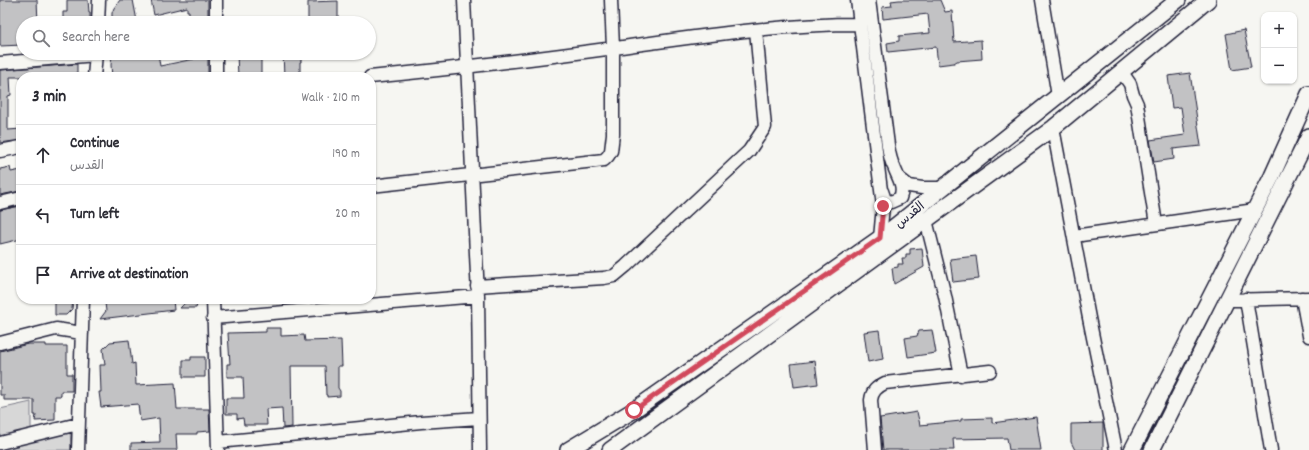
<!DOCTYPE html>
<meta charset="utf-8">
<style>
:root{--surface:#fff;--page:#f2f2f3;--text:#2b2b33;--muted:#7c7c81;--line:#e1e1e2}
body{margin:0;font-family:Dekko,"Playpen Sans Arabic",sans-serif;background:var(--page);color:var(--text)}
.controls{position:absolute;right:12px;top:12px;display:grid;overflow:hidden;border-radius:8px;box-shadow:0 1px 3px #0004}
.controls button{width:36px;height:36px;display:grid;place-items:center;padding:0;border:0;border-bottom:1px solid var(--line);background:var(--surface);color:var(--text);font:20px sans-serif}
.stop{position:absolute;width:12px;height:12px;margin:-9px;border:3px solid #d1495b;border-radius:50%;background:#fff}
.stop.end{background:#d1495b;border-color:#fff;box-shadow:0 1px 4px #0008}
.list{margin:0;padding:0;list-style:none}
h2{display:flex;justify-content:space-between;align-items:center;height:52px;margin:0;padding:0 16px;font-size:17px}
h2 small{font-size:13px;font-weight:400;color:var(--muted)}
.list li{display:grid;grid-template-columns:26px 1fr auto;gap:12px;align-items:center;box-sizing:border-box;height:60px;padding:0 16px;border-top:1px solid var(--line)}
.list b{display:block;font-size:15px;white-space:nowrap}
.list p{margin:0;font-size:13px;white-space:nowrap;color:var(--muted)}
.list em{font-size:13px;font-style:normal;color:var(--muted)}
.icon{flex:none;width:22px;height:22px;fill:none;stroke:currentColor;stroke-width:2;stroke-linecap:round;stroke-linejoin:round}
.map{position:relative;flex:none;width:1309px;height:450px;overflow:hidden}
.search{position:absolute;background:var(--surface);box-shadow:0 1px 3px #0004;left:16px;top:16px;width:360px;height:44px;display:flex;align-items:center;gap:10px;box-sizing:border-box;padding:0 14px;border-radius:22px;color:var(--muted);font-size:15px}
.panel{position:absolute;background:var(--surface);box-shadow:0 1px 3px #0004;left:16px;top:72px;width:360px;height:232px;border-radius:16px}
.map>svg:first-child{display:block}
.green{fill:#d7d7d7;stroke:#7c7c89}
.building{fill:#c2c2c4;stroke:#22223b}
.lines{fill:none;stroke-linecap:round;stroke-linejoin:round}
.minor-casing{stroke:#22223b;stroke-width:15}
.major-casing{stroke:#22223b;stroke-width:18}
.minor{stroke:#f6f6f2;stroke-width:12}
.major{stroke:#f6f6f2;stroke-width:15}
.route{stroke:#d1495b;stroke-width:5}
.labels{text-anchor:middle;stroke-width:4;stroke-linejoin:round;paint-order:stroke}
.street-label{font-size:13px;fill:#22223b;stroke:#f6f6f2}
</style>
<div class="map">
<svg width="1309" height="450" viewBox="0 0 1309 450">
<rect width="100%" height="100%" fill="#f6f6f2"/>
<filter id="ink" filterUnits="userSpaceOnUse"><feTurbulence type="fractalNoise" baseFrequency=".025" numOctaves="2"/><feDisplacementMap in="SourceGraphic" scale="8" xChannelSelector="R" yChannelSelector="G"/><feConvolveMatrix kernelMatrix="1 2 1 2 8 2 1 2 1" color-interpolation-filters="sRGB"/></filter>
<g filter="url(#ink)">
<path class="green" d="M 31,402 L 31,433 L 0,439 L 0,409 Z
M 70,428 L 71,450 L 0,450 L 0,445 Z"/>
<path class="building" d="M 0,0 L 37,0 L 38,23 L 23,23 L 23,45 L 0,46 Z
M 67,0 L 88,0 L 89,12 L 90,12 L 90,23 L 63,23 L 63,12 L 67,12 Z
M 120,0 L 133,0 L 137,21 L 129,23 L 112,23 L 112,13 L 114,8 Z
M 151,0 L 208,0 L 208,17 L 201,17 L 201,23 L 191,23 L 191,20 L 189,20 L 189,11 L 187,11 L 187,7 L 154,15 Z
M 899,0 L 940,0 L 945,12 L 952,11 L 954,42 L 981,40 L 982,59 L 957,61 L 954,63 L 938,65 L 936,47 L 888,52 L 887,43 L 899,41 L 899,36 L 930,33 L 928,14 L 883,19 L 882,7 L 892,6 L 891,1 Z
M 338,1 L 338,21 L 308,21 L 308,2 Z
M 1244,30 L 1251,67 L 1232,70 L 1226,34 Z
M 112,53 L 158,53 L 160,66 L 194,59 L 187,53 L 208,53 L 208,77 L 112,77 L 111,65 Z
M 237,53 L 261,53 L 261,76 L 238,77 Z
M 283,53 L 301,53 L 301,62 L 300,62 L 300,76 L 284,76 Z
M 77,64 L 77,77 L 10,77 L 11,95 L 8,96 L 8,130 L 21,129 L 21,140 L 0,143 L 0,70 Z
M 1190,73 L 1201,146 L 1173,149 L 1174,159 L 1154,162 L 1150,140 L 1185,135 L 1181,107 L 1172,108 L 1168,76 Z
M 10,167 L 11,172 L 21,170 L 21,191 L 0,195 L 0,169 Z
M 21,206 L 21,239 L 0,244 L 0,210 Z
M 922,248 L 924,267 L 894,284 L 892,268 L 898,267 L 898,264 L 903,264 L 902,258 L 906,258 L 906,254 L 910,254 L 910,249 Z
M 976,256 L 979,279 L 953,282 L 950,259 Z
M 55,299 L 73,299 L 72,309 L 66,315 L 55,315 Z
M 137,299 L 173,299 L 174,310 L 100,319 L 106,311 L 105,303 Z
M 189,299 L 199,299 L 196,308 L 180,308 Z
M 266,328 L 281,328 L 281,336 L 304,335 L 305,341 L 341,340 L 342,366 L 338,366 L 338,388 L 340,391 L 340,396 L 327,397 L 327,395 L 326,395 L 325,366 L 291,366 L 292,427 L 283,428 L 282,408 L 266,409 L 267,425 L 244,425 L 243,418 L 237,419 L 237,414 L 226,414 L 226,398 L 244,398 L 243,377 L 227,377 L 227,364 L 230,364 L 228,333 L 266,332 Z
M 879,330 L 883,359 L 868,362 L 864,332 Z
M 932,330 L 936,353 L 908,357 L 905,338 L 917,336 L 919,331 Z
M 129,340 L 132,364 L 135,363 L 136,385 L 175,383 L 177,409 L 209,409 L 210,431 L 197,432 L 197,434 L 176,434 L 177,450 L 131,450 L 131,443 L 160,442 L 159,418 L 140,421 L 138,404 L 101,407 L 99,392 L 101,392 L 100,365 L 105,365 L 103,349 L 110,342 Z
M 28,344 L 46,344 L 46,346 L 67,346 L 67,374 L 72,374 L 72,391 L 61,391 L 61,396 L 55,396 L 55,420 L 35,421 L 36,415 L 34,415 L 34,400 L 4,400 L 4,395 L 0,395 L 0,351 Z
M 191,357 L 205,357 L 205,377 L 183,377 L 183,360 L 191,360 Z
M 815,361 L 818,384 L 794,387 L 791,364 Z
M 917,412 L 920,425 L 961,421 L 961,419 L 992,418 L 992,423 L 1036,417 L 1041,450 L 1009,450 L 1007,438 L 953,439 L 954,450 L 883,450 L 880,418 Z
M 1103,423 L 1103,450 L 1075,450 L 1071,442 L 1071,424 Z"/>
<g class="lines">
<g class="minor-casing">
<path id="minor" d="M 464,0 L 478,296 L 480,450
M 857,0 L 883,206 L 880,238
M 869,0 L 888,145 C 889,152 890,160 894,167 C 898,178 905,186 900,198 L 891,202 L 885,200 L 882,191
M 1042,0 L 1058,96
M 98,23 L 99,0
M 216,23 L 216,0
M 0,63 L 96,55
M 1121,71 L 1130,84 L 1133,95 L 1137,104 L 1156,224
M 94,77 L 96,53
M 216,77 L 216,53
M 370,77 C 452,69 533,59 614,48 C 695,37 777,24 860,24
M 1053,128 L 1089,318 L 1116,450
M 0,151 L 21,147
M 900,179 L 909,186 L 922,188 L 941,188
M 371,186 L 604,160 L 608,156 L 611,151 L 613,134 L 613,48 L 611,0
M 0,203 L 21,198
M 926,220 L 945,296 L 961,375
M 1074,236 L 1255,210
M 477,286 L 604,278 L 614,276 L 626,266 L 749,151 L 765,127 L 756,30
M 1302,298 L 1309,336
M 213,299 L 218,449
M 1246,299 L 1271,450
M 1226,300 L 1309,298
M 213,318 L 478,296
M 0,343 L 56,329 L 82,333
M 218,442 L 421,422 L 479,418
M 0,443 L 78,424
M 78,450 L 83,299
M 875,450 L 871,400 C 872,391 877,387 885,383 L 990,371"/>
</g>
<g class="major-casing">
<path id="major" d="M 568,450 L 634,410 L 880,238 L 1178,0
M 610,450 L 1053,128 L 1208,0
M 1132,450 L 1272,176 L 1309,94
M 1152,450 L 1309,136"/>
</g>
<use href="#minor" class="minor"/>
<use href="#major" class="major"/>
</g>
</g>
<g class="lines" filter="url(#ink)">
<path class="route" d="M 634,410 L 880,238 L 883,206"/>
</g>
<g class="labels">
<g class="street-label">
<text transform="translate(909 214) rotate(-39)" y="5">القدس</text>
</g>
</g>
</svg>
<div class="controls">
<button>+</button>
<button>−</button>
</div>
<div class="stop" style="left:634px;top:410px"></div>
<div class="stop end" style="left:883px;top:206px"></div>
<div class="search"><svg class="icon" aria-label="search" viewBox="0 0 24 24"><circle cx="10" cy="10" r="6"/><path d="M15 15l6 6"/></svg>Search here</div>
<section class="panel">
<h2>3 min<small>Walk · 210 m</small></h2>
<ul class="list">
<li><svg class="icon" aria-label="ahead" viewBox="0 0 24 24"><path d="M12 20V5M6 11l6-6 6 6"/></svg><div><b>Continue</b><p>القدس</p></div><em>190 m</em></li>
<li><svg class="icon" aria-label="left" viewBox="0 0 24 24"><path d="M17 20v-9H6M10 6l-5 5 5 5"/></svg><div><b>Turn left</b></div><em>20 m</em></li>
<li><svg class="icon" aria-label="arrive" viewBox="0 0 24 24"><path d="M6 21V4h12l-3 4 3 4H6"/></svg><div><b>Arrive at destination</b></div></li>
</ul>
</section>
</div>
